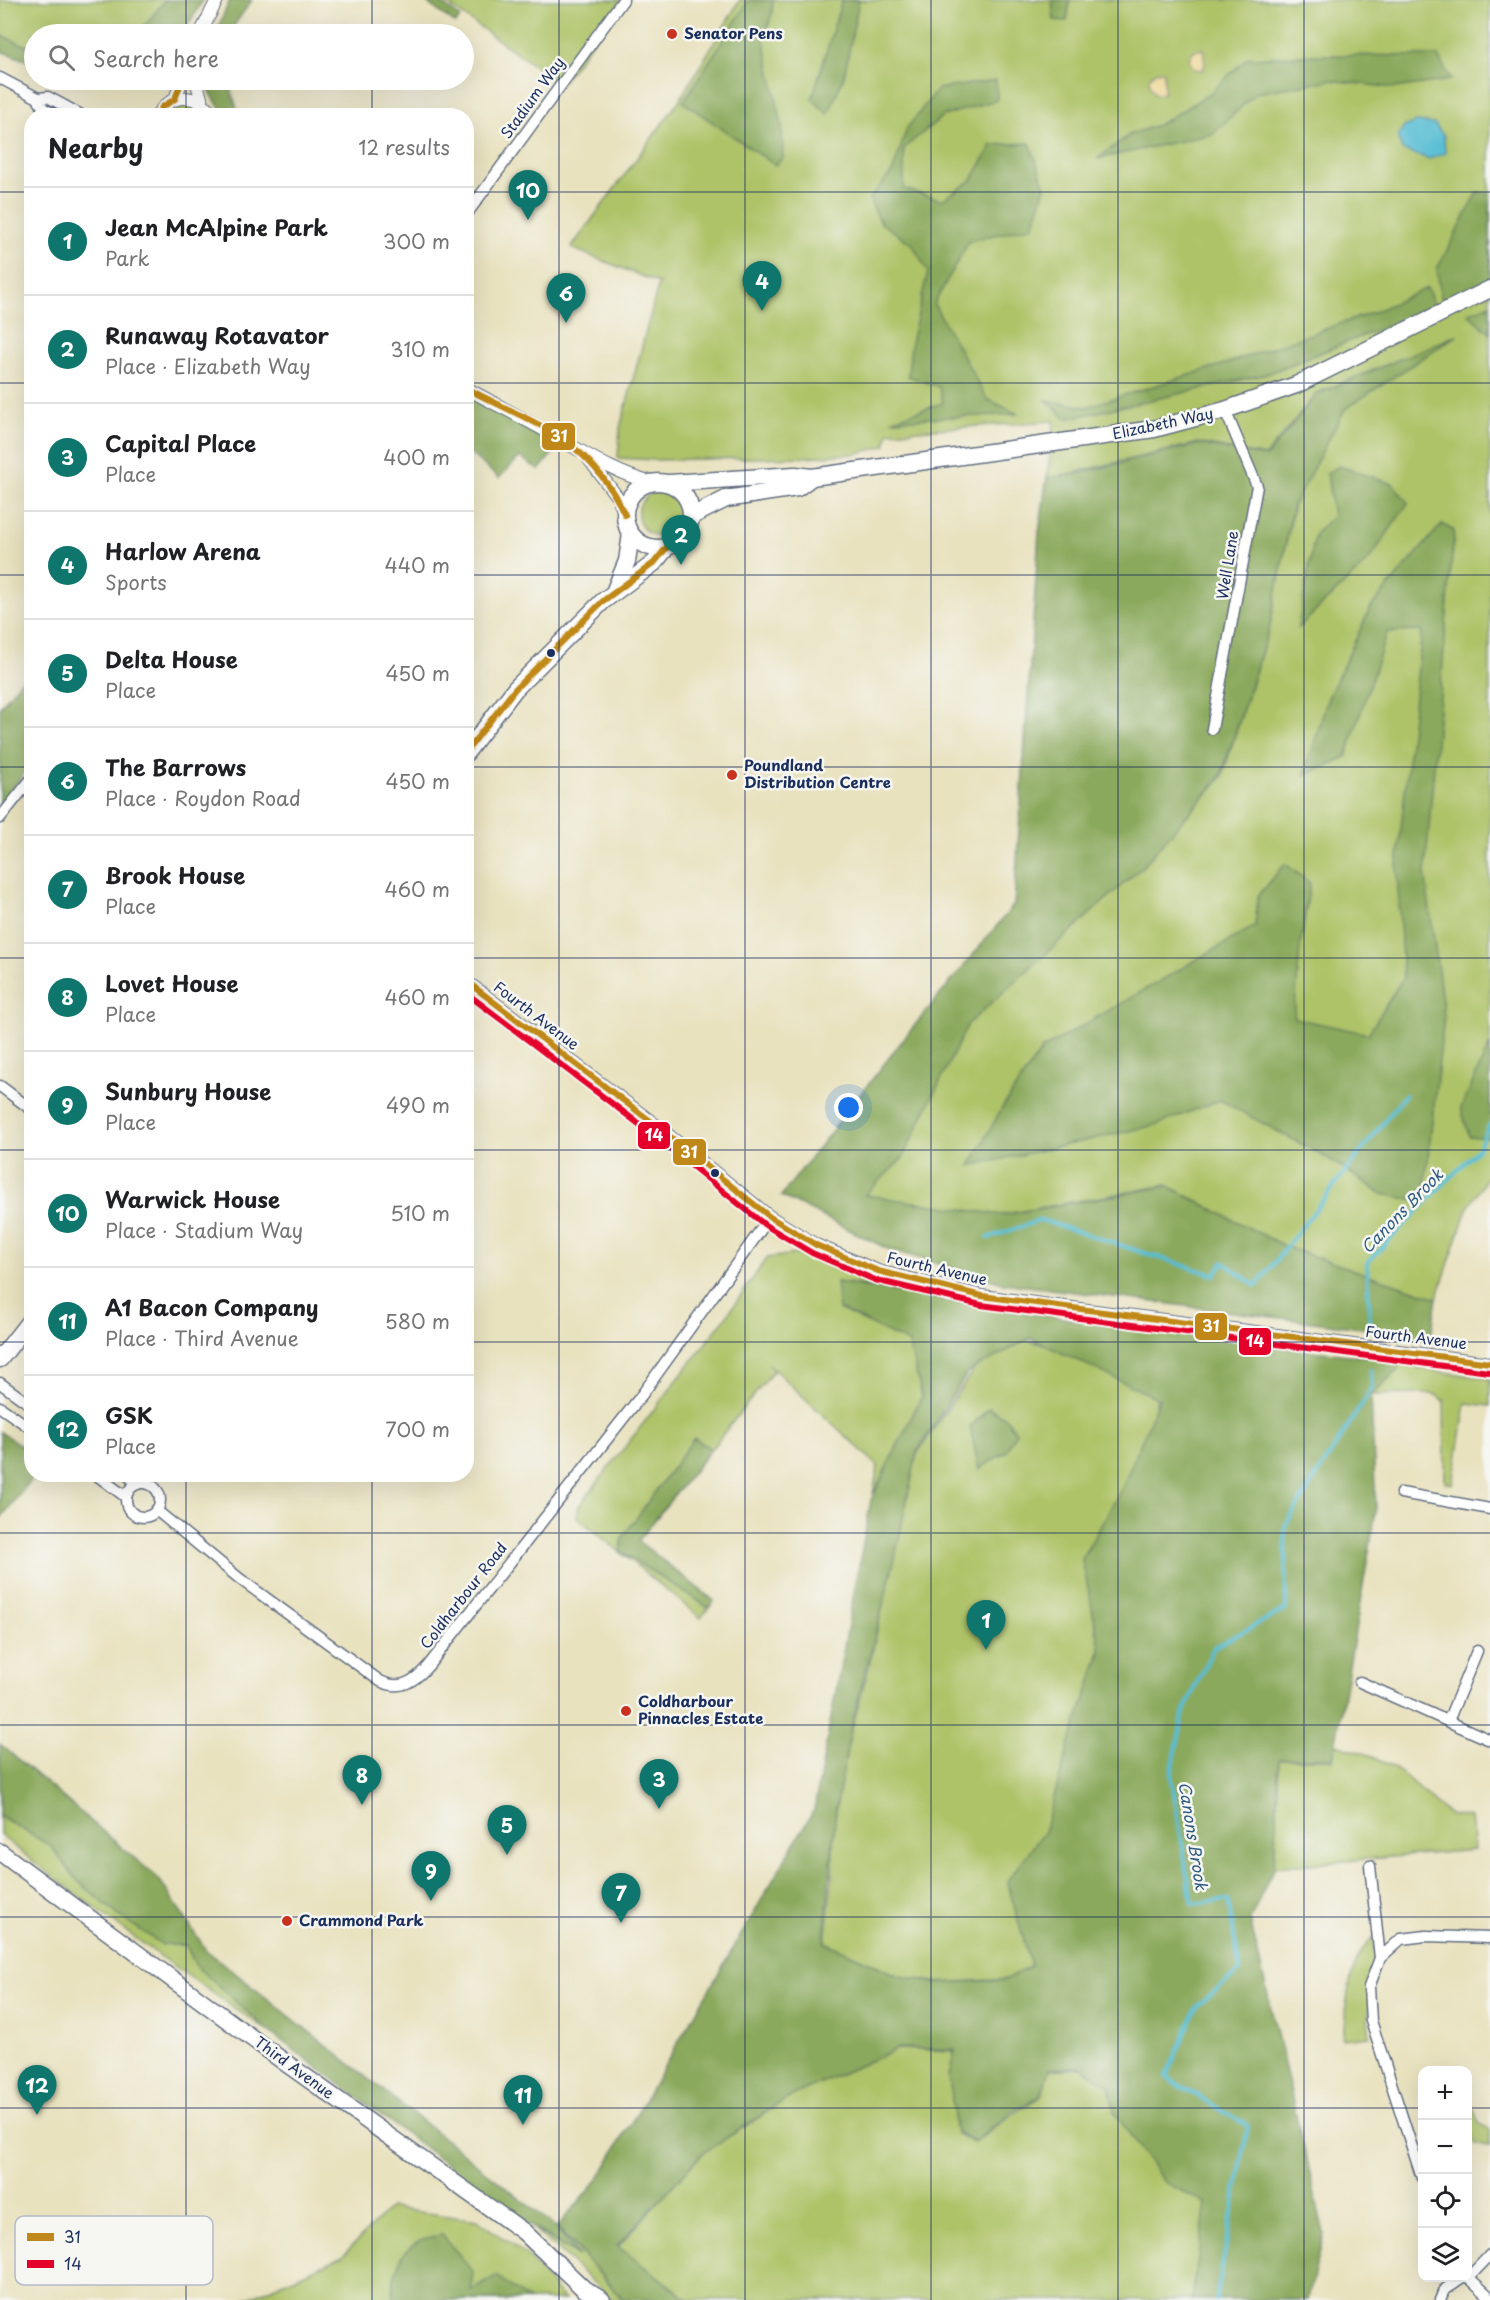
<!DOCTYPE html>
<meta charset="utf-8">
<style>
:root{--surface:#fff;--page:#f6f6f6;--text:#202124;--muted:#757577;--line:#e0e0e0;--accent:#0f766e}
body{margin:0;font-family:"Playpen Sans",sans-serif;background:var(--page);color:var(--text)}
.controls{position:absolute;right:18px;bottom:18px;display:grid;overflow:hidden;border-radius:12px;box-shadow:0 6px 24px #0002}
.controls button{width:54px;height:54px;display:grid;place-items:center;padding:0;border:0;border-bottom:2px solid var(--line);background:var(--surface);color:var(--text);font:30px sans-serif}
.you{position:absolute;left:849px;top:1108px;width:21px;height:21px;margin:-15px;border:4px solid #fff;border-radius:50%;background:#1a73e8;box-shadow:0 0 0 9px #1a73e833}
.badge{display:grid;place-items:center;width:39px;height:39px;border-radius:50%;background:var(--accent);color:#fff;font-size:20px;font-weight:700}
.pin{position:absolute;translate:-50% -50px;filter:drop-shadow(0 2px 3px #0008)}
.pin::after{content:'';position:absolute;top:32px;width:21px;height:18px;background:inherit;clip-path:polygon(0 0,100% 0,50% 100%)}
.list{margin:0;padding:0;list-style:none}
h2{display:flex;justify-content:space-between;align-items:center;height:78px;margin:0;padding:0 24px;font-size:26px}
h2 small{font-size:20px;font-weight:400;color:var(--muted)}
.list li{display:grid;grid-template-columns:39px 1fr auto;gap:18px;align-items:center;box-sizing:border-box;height:108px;padding:0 24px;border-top:2px solid var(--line)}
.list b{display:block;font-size:22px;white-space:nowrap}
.list p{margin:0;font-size:20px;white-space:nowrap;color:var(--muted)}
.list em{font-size:20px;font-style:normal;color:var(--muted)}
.icon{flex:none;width:33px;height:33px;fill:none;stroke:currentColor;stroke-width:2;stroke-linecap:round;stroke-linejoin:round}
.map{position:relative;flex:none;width:1490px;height:2300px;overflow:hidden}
.search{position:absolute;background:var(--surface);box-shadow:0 6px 24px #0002;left:24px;top:24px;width:450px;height:66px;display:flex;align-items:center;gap:15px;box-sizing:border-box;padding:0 21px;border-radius:33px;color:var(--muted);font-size:22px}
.panel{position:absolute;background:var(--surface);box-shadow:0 6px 24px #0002;left:24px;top:108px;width:450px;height:1374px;border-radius:24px}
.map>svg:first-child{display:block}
.green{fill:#aec368;stroke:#647963;stroke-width:1.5}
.forest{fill:#8aa95c;stroke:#526c5d;stroke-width:1.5;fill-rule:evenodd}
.sand{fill:#eeda9e;stroke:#84847e;stroke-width:1.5}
.water{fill:#56bdd3;stroke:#387698;stroke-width:1.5}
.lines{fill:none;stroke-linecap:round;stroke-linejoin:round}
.stream{stroke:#56bdd3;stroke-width:4}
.minor-casing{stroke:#636e80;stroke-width:13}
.tertiary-casing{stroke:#636e80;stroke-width:14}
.primary-casing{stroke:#636e80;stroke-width:19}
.minor{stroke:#fff;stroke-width:10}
.tertiary{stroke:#fff;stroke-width:12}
.primary{stroke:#fff;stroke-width:16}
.bus-1-casing{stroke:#f6f6f2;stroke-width:10}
.bus-2-casing{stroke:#f6f6f2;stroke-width:10}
.bus-1{stroke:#c08818;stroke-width:6}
.bus-2{stroke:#e4002b;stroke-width:6}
.grid{fill:none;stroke:#1b2f5e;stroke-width:1.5;stroke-opacity:0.55}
.poi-dot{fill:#c8321e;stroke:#f6f6f2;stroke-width:2}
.bus-dot{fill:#1b2f5e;stroke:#f6f6f2;stroke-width:2}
.labels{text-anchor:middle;stroke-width:5;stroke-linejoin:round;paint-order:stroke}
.poi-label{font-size:15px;font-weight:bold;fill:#1b2f5e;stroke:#f6f6f2;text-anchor:start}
.street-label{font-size:15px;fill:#1b2f5e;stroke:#f6f6f2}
.water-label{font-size:16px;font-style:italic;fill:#2d5a81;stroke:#f6f6f2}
.key{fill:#f6f6f2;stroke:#b4bac6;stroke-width:1.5}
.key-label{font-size:16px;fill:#1b2f5e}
.line-badge{stroke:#f6f6f2;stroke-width:2}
.badge-label{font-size:16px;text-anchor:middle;font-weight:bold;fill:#fff}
</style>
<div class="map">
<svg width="1490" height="2300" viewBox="0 0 1490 2300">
<rect width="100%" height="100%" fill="#f6f6f2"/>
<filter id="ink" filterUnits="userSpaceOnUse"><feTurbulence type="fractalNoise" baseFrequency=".0167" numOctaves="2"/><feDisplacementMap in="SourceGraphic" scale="12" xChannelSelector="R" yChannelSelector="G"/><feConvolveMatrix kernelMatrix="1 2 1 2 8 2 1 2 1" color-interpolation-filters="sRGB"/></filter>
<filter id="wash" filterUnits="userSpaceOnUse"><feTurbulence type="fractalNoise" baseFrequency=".008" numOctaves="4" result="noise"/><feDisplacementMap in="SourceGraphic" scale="24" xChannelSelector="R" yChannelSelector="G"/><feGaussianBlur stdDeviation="1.35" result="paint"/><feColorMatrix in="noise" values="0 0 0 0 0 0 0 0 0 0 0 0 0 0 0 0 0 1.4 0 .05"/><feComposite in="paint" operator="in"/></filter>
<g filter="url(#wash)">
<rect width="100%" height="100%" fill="#e9e2bf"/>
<path class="green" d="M 0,0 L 165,0 L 148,22 L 134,34 L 34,34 L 34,49 L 0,35 Z
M 442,0 L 623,0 L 559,87 L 542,71 Z
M 740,0 L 1490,0 L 1490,1173 L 1467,1209 L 1437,1298 L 1282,1246 L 1167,1185 L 1000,1215 L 863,1195 L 966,1024 L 1143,864 L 1222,777 L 1270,625 L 1294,504 L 1345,407 L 1454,337 L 1317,393 L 1265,456 L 1198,443 L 1047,479 L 1054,421 L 889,432 L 885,446 L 855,454 L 805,457 L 655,460 L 618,458 L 620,428 L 659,283 L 571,248 L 679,101 Z
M 186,104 L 199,108 L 206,116 L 166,116 L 173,108 Z
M638 514a22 22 0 1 1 44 0a22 22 0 1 1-44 0Z
M 796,1254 L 872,1280 L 960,1303 L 896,1289 L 837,1282 L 839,1309 L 909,1343 L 922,1396 L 873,1494 L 878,1466 L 768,1364 L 774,1370 L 638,1541 L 714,1601 L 701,1618 L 577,1517 L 579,1506 L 723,1321 L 767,1258 Z
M 1010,1337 L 1059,1348 L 1160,1377 C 1155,1440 1116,1501 1084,1554 L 1105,1635 L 1044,1833 L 1008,1881 L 1031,1965 L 1011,1979 L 931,1983 L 899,1976 L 825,1942 L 832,1880 L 834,1824 L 843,1762 L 869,1666 L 917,1454 L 984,1354 Z
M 1399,1362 L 1423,1369 L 1490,1379 L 1490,1406 L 1466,1403 L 1453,1484 L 1445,1482 L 1444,1400 L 1434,1394 L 1371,1395 L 1397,1371 Z
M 1336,1744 L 1375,1757 L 1400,1772 L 1448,1814 L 1471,1818 L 1474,1850 L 1274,1867 L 1279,1759 L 1333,1759 Z
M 0,1816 L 51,1846 L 76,1879 L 118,1915 L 163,1945 L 186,1945 L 196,1966 L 271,2033 C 178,1970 87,1905 0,1835 Z
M 1373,1937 L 1377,1959 L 1368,2020 L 1370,2036 L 1343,2039 C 1346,2006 1347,1962 1373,1937 Z
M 897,2049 L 954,2051 L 950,2078 L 956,2134 L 974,2143 L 1013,2114 L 1042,2096 L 1048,2070 L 1082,2068 L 1109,2084 L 1116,2112 L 1164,2182 L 1205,2202 L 1216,2266 L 1194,2284 L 1192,2300 L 689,2300 L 618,2247 L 700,2155 L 795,2094 Z
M 1469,2100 L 1479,2122 L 1490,2130 L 1490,2146 L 1474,2144 L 1468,2127 Z
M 390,2208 L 477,2220 L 525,2254 L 565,2300 L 244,2300 L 341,2257 Z
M 533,2228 L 576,2255 L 557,2228 L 624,2300 L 613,2300 Z"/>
<path class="forest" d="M 165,0 L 203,0 L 183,34 L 134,34 L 148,22 Z
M 230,0 L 252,0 L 228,34 L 215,34 Z
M 423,0 L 437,0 L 460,17 L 456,24 Z
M 749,0 L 773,0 L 772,13 L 764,40 L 782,126 L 783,158 L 775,165 L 683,102 Z
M 842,0 L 859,0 L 844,76 L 828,114 L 812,99 Z
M 1052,0 L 1070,0 L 1067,21 L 1054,20 Z
M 0,35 L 34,49 L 34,63 L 0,51 Z
M 1321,55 L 1438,56 L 1451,80 L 1394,88 L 1330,80 L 1256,93 L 1213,134 L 1097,159 L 1129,135 L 1160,124 L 1209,94 L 1247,58 Z
M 205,80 L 228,80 L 239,115 L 224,115 L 206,85 Z
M 996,80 L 997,100 L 943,116 L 904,148 L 904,189 L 942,200 L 971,181 L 992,145 L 1030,143 L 1045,187 L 1033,226 L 969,241 L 934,304 L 987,399 L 1018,414 L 891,420 L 943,403 L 939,387 L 908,376 L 911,343 L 928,272 L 912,244 L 881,223 L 869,199 L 893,171 L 907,128 L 938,89 Z
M 1478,192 L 1490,194 L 1490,280 L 1442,303 L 1437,269 Z
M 1427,288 L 1435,307 L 1267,374 L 1067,419 L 1046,400 L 1086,407 L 1228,363 L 1374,312 Z
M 1490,304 L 1490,333 L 1468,314 Z
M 1457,335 L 1345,409 L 1293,506 L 1270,626 L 1221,776 L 1143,866 L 968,1024 L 902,1159 L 865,1195 L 1002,1215 L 1168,1186 L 1286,1247 L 1437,1298 L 1431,1337 L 1003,1283 L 888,1249 L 781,1196 L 906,1036 L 1014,905 L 1039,532 L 1047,477 L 1067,476 L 1199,444 L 1266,457 L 1317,394 Z
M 466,390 L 557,448 L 539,470 L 520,457 L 499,478 L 467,451 Z
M 1339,466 L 1393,484 L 1408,503 L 1369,560 L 1298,628 L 1315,534 L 1333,516 L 1327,473 Z
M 1442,524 L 1454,531 L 1425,873 L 1444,1016 L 1423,1202 L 1382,1194 L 1329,1159 L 1220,1100 L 1156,1125 L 970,1166 L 1002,1108 L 1042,1049 L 1255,926 L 1258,896 L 1285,864 L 1310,883 L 1300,948 L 1294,1018 L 1368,1034 L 1403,978 L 1397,866 L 1422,631 L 1387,632 L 1346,757 L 1304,776 L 1328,698 L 1371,607 Z
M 31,668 L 31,764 L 0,806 L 0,707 Z
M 1490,1044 L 1490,1138 L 1469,1136 L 1461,1108 Z
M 836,1282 C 1023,1313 1211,1342 1399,1360 L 1397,1371 L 1371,1395 L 1376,1511 L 1333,1758 L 1279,1759 L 1274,1867 L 1250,1920 L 1324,2233 L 1308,2300 L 1192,2300 L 1206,2203 L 1164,2182 L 1114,2112 L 1109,2085 L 1081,2067 L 1049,2069 L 1041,2096 L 1015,2110 L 974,2142 L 956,2132 L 949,2076 L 955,2050 L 899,2048 L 793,2095 L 703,2153 L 617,2246 L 688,2300 L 625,2300 L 557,2227 L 599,2178 L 814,1810 L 871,1500 L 922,1396 L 909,1343 L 839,1309 ZM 1030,1338 L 1159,1399 L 1123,1486 L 1082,1559 L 1101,1652 L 1070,1742 L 1044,1832 L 1007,1881 L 1031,1966 L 1004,1980 L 940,1983 L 899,1976 L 824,1942 L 836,1808 L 852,1724 L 894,1562 L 917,1452 L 968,1372 Z
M 989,1408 L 1007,1419 L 1016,1432 L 1007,1451 L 979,1469 L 970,1427 Z
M 0,1432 L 31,1452 L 32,1474 L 35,1475 L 0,1519 Z
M 694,1438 L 711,1449 L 638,1541 L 714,1601 L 709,1608 L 621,1552 L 622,1538 Z
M 0,1744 L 159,1879 L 206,1950 L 557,2228 L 578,2256 L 526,2223 L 271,2033 L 196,1966 L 186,1945 L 163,1945 L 118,1915 L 76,1879 L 51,1846 L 0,1816 Z
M 442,2235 L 473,2271 L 471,2291 L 496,2276 L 529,2300 L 394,2300 C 391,2278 398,2253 418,2241 C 424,2237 435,2237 442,2235 Z"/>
<path class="sand" d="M 1203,49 L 1205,65 L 1202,70 L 1194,69 L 1189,60 L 1193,51 Z
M 1164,71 L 1164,93 L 1156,95 L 1150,86 L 1149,78 L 1155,72 Z"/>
<path class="water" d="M 1416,122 L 1434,124 L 1444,136 L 1445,153 L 1429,159 L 1402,150 L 1398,137 L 1404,127 Z"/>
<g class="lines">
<path class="stream" d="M 988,1238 L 1041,1220 L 1214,1275 L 1223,1262 L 1256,1286 L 1405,1095
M 1370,1327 L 1367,1263 L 1478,1149 L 1490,1124
M 1216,2300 L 1248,2126 L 1166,2077 L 1197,2006 L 1240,1971 L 1228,1900 L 1192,1904 L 1171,1775 L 1184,1711 L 1214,1647 L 1286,1609 L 1285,1526 L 1372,1388 L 1371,1370"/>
</g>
</g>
<g filter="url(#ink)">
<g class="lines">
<g class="minor-casing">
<path id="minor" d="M 0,78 L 38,98 L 48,97 L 83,116
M 38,98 L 43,108 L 56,116
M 466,215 L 623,0
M 1212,729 L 1257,486 L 1225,410
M 0,818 L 32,778
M 0,1086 L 32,1110
M 0,1383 L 32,1406
M 0,1407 L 32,1429
M 95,1474 L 126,1497
M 126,1474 L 138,1484
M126 1500a17 17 0 1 1 34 0a17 17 0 1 1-34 0Z
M 1401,1493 L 1490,1509
M 156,1510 L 240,1579 L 380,1681 C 400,1691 414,1682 428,1666 L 641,1396 L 770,1217
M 1360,1682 L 1490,1740
M 1448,1721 L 1477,1651
M 1370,1866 L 1380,1958
M 1422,2178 L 1371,2021 L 1369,1987 L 1380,1958 L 1401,1939 L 1426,1936 L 1490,1938
M 1468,2277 L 1490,2297
M 1468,2278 L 1490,2255
M 1440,2300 L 1444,2290 L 1461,2278"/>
</g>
<g class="tertiary-casing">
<path id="tertiary" d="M 200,34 L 217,0
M 196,80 L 202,102
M 175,99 L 182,80
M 157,116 C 171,91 199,93 214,116
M 466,388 C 495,404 525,419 553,435 C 585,453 614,473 649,482
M 588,458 L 618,498 L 625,515
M 466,981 L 657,1126 L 770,1217 L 816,1245 L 878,1271 L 982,1296 L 1490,1363"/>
</g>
<g class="primary-casing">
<path id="primary" d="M625 515a33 33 0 1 1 66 0a33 33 0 1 1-66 0Z
M 669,483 L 795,475 L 812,477 L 1154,429 L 1225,410 L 1296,385 L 1490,289
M 692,516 L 726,499 L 797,488 L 812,477
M 615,590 L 627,561 L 631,534
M 466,753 L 515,689 L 603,601 L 654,563 L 667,547
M 0,1359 L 32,1318
M 0,1852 L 283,2061 L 524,2232 L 584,2289 L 602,2300"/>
</g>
<use href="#minor" class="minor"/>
<use href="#tertiary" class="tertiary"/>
<use href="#primary" class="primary"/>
<g class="bus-1-casing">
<path id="bus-1" d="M 157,116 L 162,107 L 175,99 L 182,80
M 466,388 C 537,426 588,436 625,515
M 466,752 L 515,689 L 603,601 L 654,563 L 667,547
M 466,981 L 657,1126 L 770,1217 L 816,1245 L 878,1271 L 982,1296 L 1490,1363"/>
</g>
<g class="bus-2-casing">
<path id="bus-2" d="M 466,993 L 651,1133 L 765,1225 L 812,1253 L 875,1280 L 981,1305 L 1489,1372"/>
</g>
<use href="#bus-1" class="bus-1"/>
<use href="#bus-2" class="bus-2"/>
</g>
</g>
<path class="grid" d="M 186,0 L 186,34M 372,0 L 372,34M 559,0 L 559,2300M 745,0 L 745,2300M 931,0 L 931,2300M 1118,0 L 1118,2300M 1304,0 L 1304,2300M 186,80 L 186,116M 372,80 L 372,116M 0,192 L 32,192M 466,192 L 1490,192M 0,383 L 32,383M 466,383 L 1490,383M 0,575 L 32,575M 466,575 L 1490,575M 0,767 L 32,767M 466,767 L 1490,767M 0,958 L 32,958M 466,958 L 1490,958M 0,1150 L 32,1150M 466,1150 L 1490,1150M 0,1342 L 32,1342M 466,1342 L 1490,1342M 186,1474 L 186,2300M 372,1474 L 372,2300M 0,1533 L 1490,1533M 0,1725 L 1490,1725M 0,1917 L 1490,1917M 0,2108 L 1422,2108M 1468,2108 L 1490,2108"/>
<g class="poi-dot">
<circle cx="672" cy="34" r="6"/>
<circle cx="732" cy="775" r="6"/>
<circle cx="626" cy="1711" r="6"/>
<circle cx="287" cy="1921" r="6"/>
</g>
<g class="bus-dot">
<circle cx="551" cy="653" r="5"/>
<circle cx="715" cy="1173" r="5"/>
</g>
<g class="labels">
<g class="poi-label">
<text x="684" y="39">Senator Pens</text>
<text x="744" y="771">Poundland<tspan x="744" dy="17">Distribution Centre</tspan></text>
<text x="638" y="1707">Coldharbour<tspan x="638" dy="17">Pinnacles Estate</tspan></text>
<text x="299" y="1926">Crammond Park</text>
</g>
<g class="street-label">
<text transform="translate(533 98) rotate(-54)" y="5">Stadium Way</text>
<text transform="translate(1163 424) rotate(-12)" y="5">Elizabeth Way</text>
<text transform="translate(1228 565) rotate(-81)" y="5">Well Lane</text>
<text transform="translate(536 1016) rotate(37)" y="5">Fourth Avenue</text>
<text transform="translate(937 1269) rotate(13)" y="5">Fourth Avenue</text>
<text transform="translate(1416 1338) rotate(7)" y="5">Fourth Avenue</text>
<text transform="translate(464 1596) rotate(-52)" y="5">Coldharbour Road</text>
<text transform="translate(294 2068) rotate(36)" y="5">Third Avenue</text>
</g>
<g class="water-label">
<text transform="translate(1402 1211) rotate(-46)" y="6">Canons Brook</text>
<text transform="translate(1193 1836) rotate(81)" y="6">Canons Brook</text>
</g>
</g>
<rect x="15" y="2216" width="198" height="69" rx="9" class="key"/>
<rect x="27" y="2233" width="27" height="8" fill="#c08818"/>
<rect x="27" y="2260" width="27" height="8" fill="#e4002b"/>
<g class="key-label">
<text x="64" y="2243">31</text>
<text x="64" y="2270">14</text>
</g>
<g class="line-badge">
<rect x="541" y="422" width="35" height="29" rx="6" fill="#c08818"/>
<rect x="637" y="1121" width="34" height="29" rx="6" fill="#e4002b"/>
<rect x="672" y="1138" width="35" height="28" rx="6" fill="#c08818"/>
<rect x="1194" y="1312" width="34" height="29" rx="6" fill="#c08818"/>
<rect x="1238" y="1327" width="34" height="29" rx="6" fill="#e4002b"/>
</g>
<g class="badge-label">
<text x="559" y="442">31</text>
<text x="654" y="1141">14</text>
<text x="689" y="1158">31</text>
<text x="1211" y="1332">31</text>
<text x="1255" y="1347">14</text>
</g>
</svg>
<div class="controls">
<button>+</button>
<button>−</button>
<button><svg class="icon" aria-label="locate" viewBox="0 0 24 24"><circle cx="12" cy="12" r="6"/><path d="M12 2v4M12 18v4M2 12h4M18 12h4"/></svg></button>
<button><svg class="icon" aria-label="layers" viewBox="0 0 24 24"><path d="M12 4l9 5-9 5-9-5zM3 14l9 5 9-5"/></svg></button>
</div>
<div class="you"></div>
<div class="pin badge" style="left:986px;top:1650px">1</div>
<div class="pin badge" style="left:681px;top:565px">2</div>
<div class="pin badge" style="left:659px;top:1809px">3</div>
<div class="pin badge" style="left:762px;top:311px">4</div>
<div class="pin badge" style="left:507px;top:1855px">5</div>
<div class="pin badge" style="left:566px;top:323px">6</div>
<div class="pin badge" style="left:621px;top:1923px">7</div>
<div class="pin badge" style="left:362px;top:1805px">8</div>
<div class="pin badge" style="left:431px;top:1901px">9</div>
<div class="pin badge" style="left:528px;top:220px">10</div>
<div class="pin badge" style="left:523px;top:2125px">11</div>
<div class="pin badge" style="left:37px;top:2115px">12</div>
<div class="search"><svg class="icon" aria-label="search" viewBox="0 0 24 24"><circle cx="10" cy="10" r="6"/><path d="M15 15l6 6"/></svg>Search here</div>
<section class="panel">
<h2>Nearby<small>12 results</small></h2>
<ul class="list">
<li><span class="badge">1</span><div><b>Jean McAlpine Park</b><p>Park</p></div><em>300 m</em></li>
<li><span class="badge">2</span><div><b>Runaway Rotavator</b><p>Place · Elizabeth Way</p></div><em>310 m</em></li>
<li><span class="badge">3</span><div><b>Capital Place</b><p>Place</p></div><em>400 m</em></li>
<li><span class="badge">4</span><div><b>Harlow Arena</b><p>Sports</p></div><em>440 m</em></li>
<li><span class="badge">5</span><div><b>Delta House</b><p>Place</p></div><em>450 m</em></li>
<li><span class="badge">6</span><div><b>The Barrows</b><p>Place · Roydon Road</p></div><em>450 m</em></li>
<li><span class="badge">7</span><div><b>Brook House</b><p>Place</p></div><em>460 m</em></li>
<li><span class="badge">8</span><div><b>Lovet House</b><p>Place</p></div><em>460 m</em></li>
<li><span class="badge">9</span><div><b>Sunbury House</b><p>Place</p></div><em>490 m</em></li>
<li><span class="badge">10</span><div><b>Warwick House</b><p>Place · Stadium Way</p></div><em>510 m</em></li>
<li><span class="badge">11</span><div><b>A1 Bacon Company</b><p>Place · Third Avenue</p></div><em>580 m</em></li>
<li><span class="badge">12</span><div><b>GSK</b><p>Place</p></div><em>700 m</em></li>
</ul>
</section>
</div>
